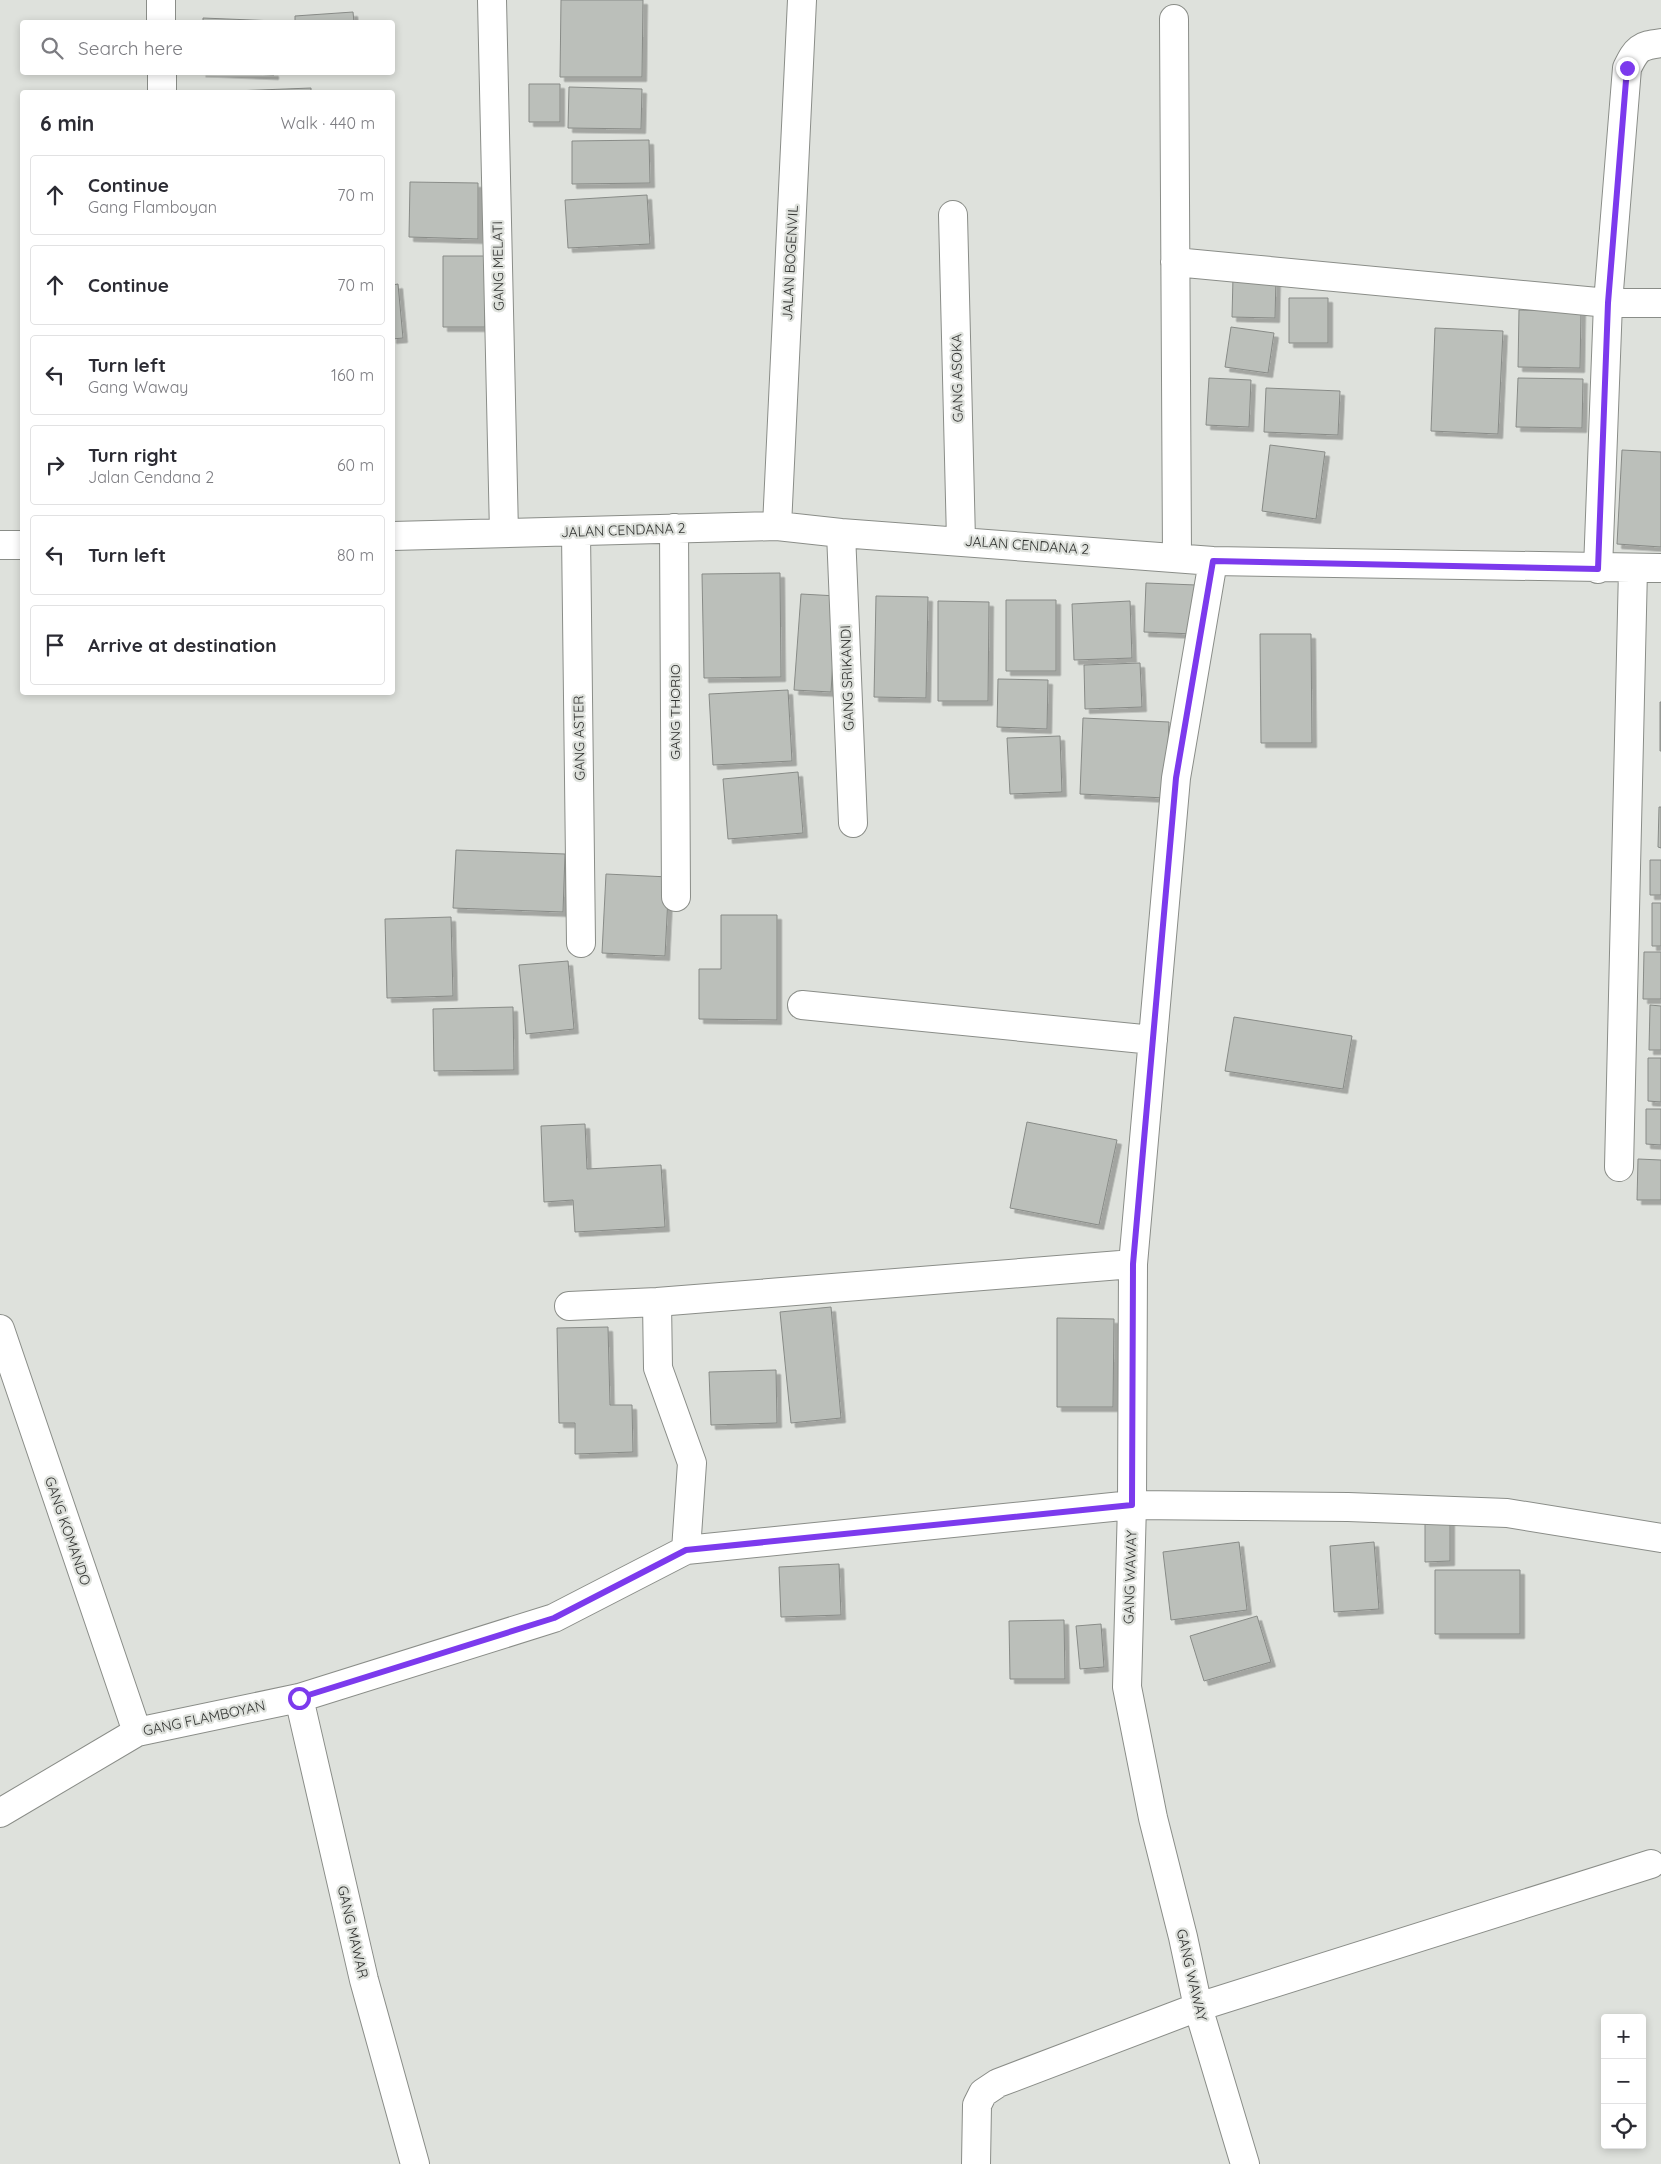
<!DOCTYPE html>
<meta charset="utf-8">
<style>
:root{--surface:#fff;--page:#f2f2f3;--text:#2b2b33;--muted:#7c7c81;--line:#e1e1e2}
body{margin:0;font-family:Quicksand,sans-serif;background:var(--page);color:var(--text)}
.controls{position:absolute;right:15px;bottom:15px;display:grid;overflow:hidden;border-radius:5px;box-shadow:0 2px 8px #0003}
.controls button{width:45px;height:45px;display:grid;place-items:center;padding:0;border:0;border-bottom:1px solid var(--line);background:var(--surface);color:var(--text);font:25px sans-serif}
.stop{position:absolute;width:15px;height:15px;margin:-11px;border:4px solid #7c3aed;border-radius:50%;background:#fff}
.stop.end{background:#7c3aed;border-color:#fff;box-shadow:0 1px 5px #0008}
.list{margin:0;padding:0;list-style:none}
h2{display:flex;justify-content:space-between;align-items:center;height:65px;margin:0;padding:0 20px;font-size:21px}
h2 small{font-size:16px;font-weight:400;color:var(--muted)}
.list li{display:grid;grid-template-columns:32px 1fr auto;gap:15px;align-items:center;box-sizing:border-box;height:80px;margin:0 10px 10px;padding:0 10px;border:1px solid var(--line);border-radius:5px}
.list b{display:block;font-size:19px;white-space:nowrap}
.list p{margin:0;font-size:16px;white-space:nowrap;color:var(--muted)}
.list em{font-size:16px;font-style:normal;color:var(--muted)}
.icon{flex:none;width:28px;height:28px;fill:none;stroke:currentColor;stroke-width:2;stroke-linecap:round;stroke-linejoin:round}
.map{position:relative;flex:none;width:1661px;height:2164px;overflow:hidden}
.search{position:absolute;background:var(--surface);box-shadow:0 2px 8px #0003;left:20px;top:20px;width:375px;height:55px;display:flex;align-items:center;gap:12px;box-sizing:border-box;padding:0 18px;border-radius:5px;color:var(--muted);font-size:19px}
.panel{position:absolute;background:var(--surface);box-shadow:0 2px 8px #0003;left:20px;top:90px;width:375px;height:605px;border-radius:5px}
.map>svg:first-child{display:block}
.building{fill:#bbbfba;stroke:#888b87;filter:url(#shadow)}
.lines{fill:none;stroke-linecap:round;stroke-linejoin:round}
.minor-casing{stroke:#8a8d88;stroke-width:30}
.minor{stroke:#fff;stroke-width:28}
.route{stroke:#7c3aed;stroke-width:6}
.labels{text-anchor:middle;stroke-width:4.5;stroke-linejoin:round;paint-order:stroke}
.street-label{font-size:14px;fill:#313230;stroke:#dee1dc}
</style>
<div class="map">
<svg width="1661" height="2164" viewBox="0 0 1661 2164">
<defs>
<filter id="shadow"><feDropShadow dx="4.5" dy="4.5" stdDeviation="0" flood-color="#0004"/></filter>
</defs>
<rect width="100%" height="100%" fill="#dee1dc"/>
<path class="building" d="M 561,0 L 643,0 L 642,77 L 560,77 Z
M 353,12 L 354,22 L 295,22 L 295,16 Z
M 203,18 L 276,21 L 276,22 L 203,22 Z
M 201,72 L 274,72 L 274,75 Z
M 529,84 L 560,84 L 560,122 L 529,122 Z
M 569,87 L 642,89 L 641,129 L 568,128 Z
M 311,88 L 311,92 L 208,92 Z
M 649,140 L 650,183 L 572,184 L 572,141 Z
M 410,182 L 478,183 L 478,239 L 409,237 Z
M 647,195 L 650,244 L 568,248 L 565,200 Z
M 443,256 L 485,256 L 485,327 L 443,327 Z
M 1233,277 L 1276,278 L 1275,318 L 1232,317 Z
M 398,284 L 403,338 L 392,339 L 392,285 Z
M 1289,298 L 1328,298 L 1328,343 L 1289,343 Z
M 1519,310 L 1581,311 L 1580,368 L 1518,367 Z
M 1231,327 L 1274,333 L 1268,373 L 1225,367 Z
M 1435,328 L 1503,331 L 1498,434 L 1431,431 Z
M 1209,378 L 1251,380 L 1249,427 L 1206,425 Z
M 1518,378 L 1583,379 L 1582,428 L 1516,427 Z
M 1266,388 L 1340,391 L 1338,435 L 1264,432 Z
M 1270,445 L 1325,452 L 1316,519 L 1262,511 Z
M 1622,450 L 1661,452 L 1661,547 L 1617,544 Z
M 780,573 L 781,677 L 704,678 L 702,574 Z
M 1146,583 L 1196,585 L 1194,634 L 1144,632 Z
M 801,594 L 837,596 L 831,692 L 794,690 Z
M 876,596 L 928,597 L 926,698 L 874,697 Z
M 1006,600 L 1056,600 L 1056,671 L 1006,671 Z
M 938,601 L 989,602 L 988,701 L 938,701 Z
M 1130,601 L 1132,658 L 1074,660 L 1072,604 Z
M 1260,634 L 1311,634 L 1312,743 L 1261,743 Z
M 1140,663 L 1142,707 L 1085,709 L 1084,665 Z
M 998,679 L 1048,680 L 1047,729 L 997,727 Z
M 788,690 L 792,761 L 713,765 L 709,694 Z
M 1660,702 L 1661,702 L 1661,751 L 1660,751 Z
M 1083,718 L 1169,722 L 1166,798 L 1080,794 Z
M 1060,736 L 1062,792 L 1010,794 L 1007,738 Z
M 798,772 L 803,833 L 728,839 L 723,779 Z
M 1659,807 L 1661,807 L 1661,848 L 1658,847 Z
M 456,850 L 565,854 L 563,912 L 453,908 Z
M 1650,860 L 1661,860 L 1661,895 L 1650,895 Z
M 606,874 L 669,877 L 665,956 L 602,953 Z
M 1652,903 L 1661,903 L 1661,946 L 1652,946 Z
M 721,915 L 777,915 L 777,1020 L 699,1019 L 699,969 L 721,969 Z
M 451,917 L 453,996 L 387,998 L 385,919 Z
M 1644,952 L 1661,952 L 1661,999 L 1643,999 Z
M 568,961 L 574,1029 L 526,1034 L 519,965 Z
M 1650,1005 L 1661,1006 L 1661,1050 L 1649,1050 Z
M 513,1007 L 514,1070 L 434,1071 L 433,1009 Z
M 1234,1017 L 1352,1036 L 1343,1089 L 1225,1071 Z
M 1648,1058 L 1661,1058 L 1661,1102 L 1648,1101 Z
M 1646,1109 L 1661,1109 L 1661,1145 L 1646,1144 Z
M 1027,1122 L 1117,1140 L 1099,1225 L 1010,1208 Z
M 585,1124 L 587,1169 L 661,1165 L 665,1227 L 575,1232 L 573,1200 L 544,1202 L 541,1126 Z
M 1638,1159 L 1661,1160 L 1661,1200 L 1637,1200 Z
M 831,1307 L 841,1418 L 791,1423 L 780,1312 Z
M 1057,1318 L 1114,1319 L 1113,1407 L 1057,1407 Z
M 608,1327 L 610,1405 L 632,1405 L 633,1452 L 575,1454 L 575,1423 L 559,1423 L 557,1328 Z
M 776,1370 L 777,1423 L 711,1425 L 709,1372 Z
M 1450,1519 L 1450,1561 L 1425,1562 L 1425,1520 Z
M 1239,1542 L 1247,1610 L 1171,1620 L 1163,1552 Z
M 1374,1542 L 1379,1609 L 1334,1612 L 1330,1546 Z
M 839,1564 L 841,1615 L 781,1617 L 779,1567 Z
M 1435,1570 L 1520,1570 L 1520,1634 L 1435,1634 Z
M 1257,1616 L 1271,1662 L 1204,1681 L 1190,1636 Z
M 1064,1620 L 1065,1679 L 1010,1679 L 1009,1621 Z
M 1101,1624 L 1104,1667 L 1080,1669 L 1076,1626 Z"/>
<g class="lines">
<g class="minor-casing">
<path id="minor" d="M 161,0 L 161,22
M 492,0 L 504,533
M 1174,19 L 1177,557
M 162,92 L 162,72
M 953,215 L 961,540
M 1175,262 L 1608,303 L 1661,303
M 777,526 L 802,0
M 674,528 L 676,897
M 576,533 L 581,943
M 841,533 L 853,823
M 392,536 L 777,526 L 841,533 L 1213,561 L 1661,568
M 0,545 L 22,545
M 1213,561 L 1176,778 L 1133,1264 L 1132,1505 L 1127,1687 L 1153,1818 L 1183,1937 L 1198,2007 L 1245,2164
M 1598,569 L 1608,303 L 1627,68 C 1637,48 1639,46 1661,43
M 802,1005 L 1153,1040
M 1619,1167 L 1633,569
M 569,1306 L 657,1302 L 1133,1264
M 0,1329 L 137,1732
M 686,1550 L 1132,1505 L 1348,1507 L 1507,1513 L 1661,1538
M 299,1698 L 364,1980 L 415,2164
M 0,1813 L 137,1732 L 299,1698 L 554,1618 L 686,1550 L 692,1463 L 658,1368 L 657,1302
M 976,2164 L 977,2105 L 983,2093 L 998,2083 L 1198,2007 L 1651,1864"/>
</g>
<use href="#minor" class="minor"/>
</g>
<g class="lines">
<path class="route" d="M 299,1698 L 554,1618 L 686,1550 L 1132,1505 L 1133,1264 L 1176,778 L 1213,561 L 1598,569 L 1608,303 L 1627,68"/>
</g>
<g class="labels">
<g class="street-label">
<text transform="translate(790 263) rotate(-87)" y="5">JALAN BOGENVIL</text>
<text transform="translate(498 266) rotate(-91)" y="5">GANG MELATI</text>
<text transform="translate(957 378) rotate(-91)" y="5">GANG ASOKA</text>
<text transform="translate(623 530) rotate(-2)" y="5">JALAN CENDANA 2</text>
<text transform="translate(1027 545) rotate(4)" y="5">JALAN CENDANA 2</text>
<text transform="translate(847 678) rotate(-92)" y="5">GANG SRIKANDI</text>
<text transform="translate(675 712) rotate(-90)" y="5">GANG THORIO</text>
<text transform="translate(579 738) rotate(-91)" y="5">GANG ASTER</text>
<text transform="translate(68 1531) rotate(71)" y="5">GANG KOMANDO</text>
<text transform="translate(1130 1577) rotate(-88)" y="5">GANG WAWAY</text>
<text transform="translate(204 1718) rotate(-12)" y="5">GANG FLAMBOYAN</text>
<text transform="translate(353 1932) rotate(77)" y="5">GANG MAWAR</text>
<text transform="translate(1192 1975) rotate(77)" y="5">GANG WAWAY</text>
</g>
</g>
</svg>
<div class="controls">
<button>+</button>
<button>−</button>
<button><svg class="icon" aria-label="locate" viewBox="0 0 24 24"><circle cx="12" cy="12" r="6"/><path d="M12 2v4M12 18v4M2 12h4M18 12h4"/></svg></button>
</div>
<div class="stop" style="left:299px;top:1698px"></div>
<div class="stop end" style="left:1627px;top:68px"></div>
<div class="search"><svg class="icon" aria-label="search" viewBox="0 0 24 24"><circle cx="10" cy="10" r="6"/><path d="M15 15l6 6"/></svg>Search here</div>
<section class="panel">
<h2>6 min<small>Walk · 440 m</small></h2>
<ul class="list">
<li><svg class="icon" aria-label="ahead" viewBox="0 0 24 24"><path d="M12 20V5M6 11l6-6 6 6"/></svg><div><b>Continue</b><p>Gang Flamboyan</p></div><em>70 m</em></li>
<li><svg class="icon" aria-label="ahead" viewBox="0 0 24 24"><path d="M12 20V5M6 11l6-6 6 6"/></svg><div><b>Continue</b></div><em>70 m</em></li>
<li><svg class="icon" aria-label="left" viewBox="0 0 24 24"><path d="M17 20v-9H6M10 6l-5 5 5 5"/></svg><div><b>Turn left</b><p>Gang Waway</p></div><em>160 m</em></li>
<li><svg class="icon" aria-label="right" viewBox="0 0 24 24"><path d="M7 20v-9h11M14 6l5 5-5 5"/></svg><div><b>Turn right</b><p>Jalan Cendana 2</p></div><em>60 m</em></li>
<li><svg class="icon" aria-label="left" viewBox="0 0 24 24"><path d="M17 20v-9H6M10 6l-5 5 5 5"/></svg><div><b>Turn left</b></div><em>80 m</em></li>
<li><svg class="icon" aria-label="arrive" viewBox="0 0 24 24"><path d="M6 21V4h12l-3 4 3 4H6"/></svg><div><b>Arrive at destination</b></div></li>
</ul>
</section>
</div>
